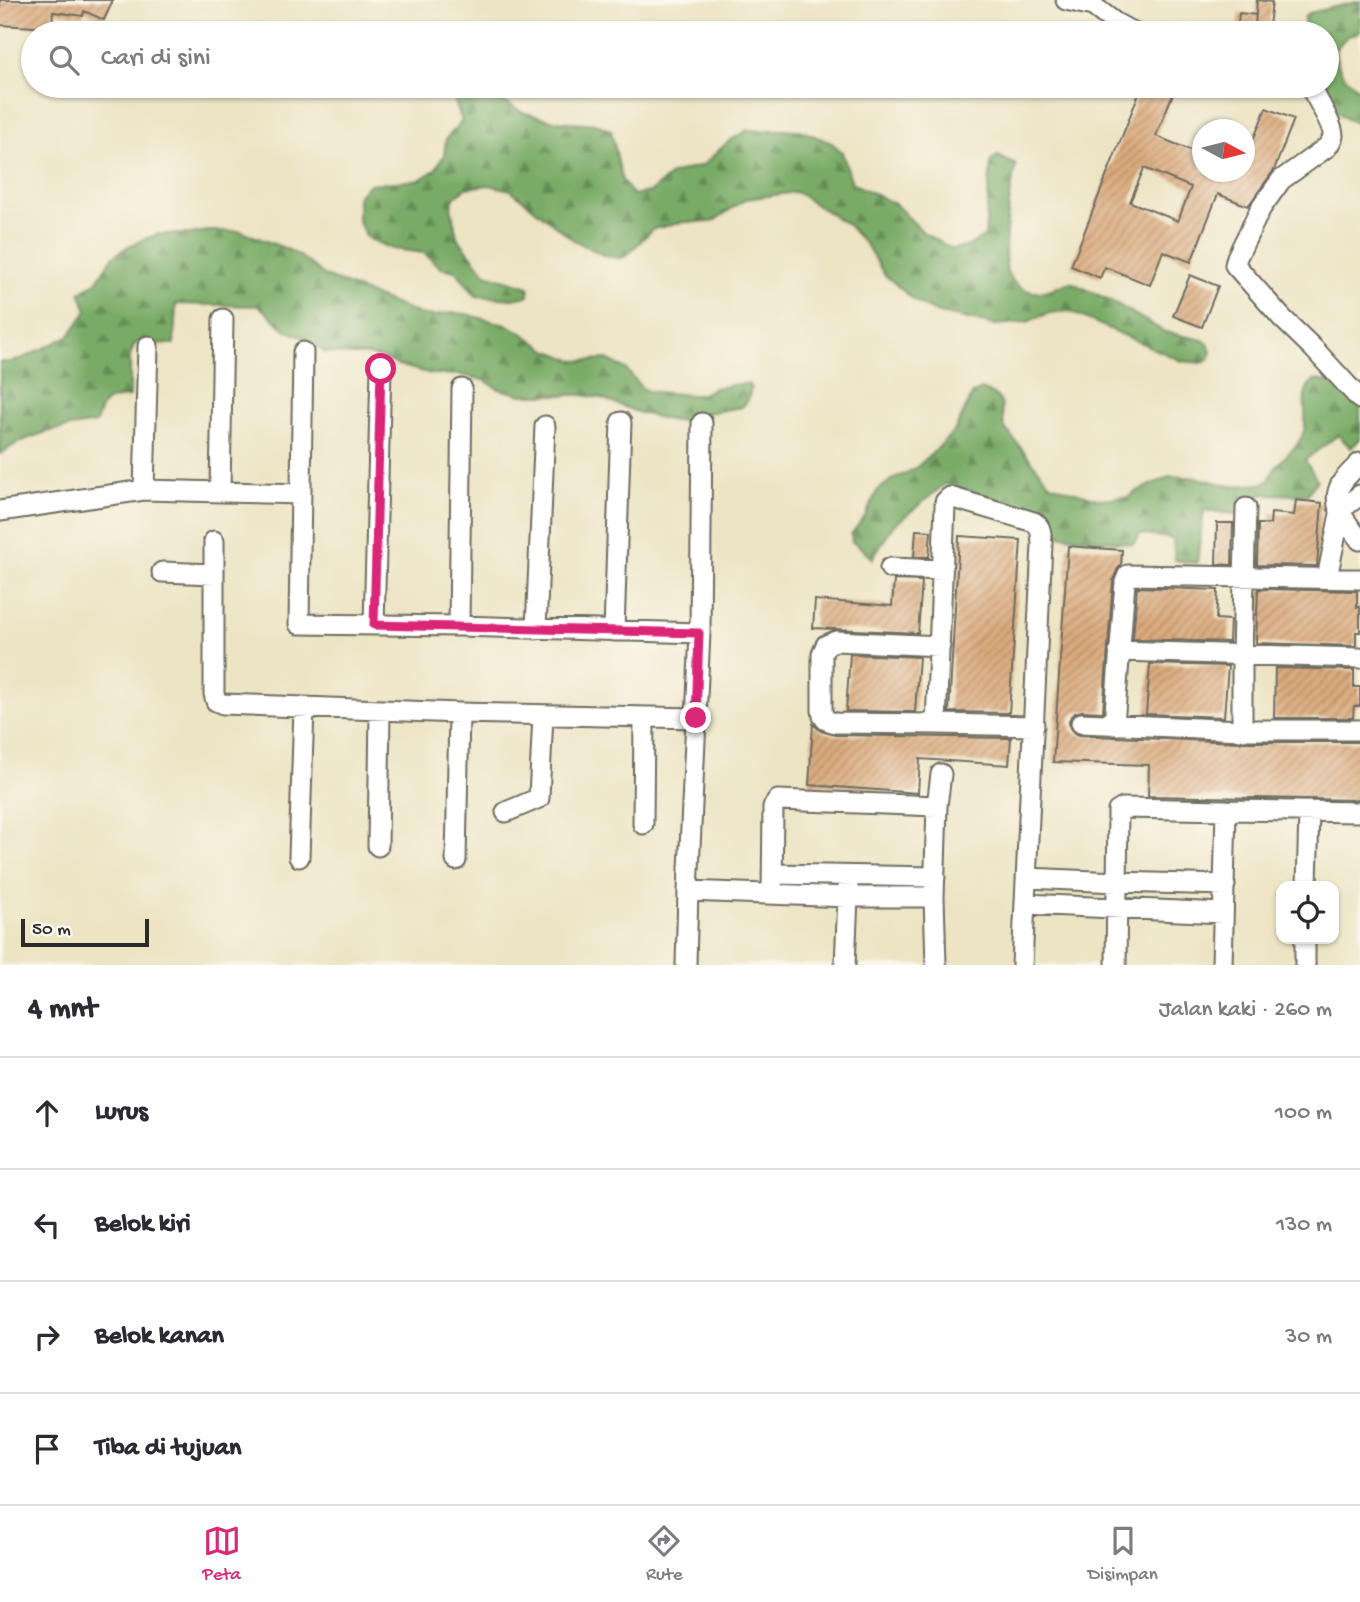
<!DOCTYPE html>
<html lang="id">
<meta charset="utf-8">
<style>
:root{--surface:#fff;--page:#f7f7f7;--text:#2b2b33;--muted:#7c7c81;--line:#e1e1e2;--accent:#db2777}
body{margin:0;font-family:"Gochi Hand",sans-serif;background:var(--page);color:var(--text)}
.controls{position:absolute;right:21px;bottom:21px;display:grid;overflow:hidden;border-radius:14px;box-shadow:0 2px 5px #0004}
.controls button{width:63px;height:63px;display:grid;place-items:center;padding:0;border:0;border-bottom:2px solid var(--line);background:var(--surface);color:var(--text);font:35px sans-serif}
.compass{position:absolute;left:1192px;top:119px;width:63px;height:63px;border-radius:50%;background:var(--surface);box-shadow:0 2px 5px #0004;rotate:97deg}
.scale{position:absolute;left:21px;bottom:18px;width:128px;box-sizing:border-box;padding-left:7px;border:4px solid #2b2b2b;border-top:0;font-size:19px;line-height:24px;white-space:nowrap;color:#2b2b2b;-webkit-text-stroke:5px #fbf7ec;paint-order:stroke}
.stop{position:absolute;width:21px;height:21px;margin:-16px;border:5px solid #db2777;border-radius:50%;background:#fff}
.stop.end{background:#db2777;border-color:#fff;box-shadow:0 2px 7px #0008}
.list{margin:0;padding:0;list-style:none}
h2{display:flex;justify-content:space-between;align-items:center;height:91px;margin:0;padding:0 28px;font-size:30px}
h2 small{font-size:23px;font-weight:400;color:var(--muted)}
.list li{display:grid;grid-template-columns:46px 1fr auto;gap:21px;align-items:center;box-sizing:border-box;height:112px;padding:0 28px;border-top:2px solid var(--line)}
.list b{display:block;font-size:26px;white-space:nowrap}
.list em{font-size:23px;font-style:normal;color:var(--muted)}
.icon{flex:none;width:38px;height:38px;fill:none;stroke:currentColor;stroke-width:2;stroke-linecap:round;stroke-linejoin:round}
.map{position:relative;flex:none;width:1360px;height:965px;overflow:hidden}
.search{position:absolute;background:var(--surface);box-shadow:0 2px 5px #0004;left:21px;right:21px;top:21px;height:77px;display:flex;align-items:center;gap:18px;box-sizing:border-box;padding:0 24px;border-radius:38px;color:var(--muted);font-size:26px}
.sheet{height:539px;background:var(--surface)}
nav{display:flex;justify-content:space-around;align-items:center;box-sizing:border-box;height:98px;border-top:2px solid var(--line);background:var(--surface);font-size:19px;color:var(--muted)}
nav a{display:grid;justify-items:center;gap:4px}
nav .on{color:var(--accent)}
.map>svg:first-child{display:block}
.forest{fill:url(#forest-firs);stroke:#526b48;stroke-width:2}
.building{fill:url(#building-hatch);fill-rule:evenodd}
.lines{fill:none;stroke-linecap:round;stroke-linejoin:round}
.minor-casing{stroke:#6f6c61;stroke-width:23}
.minor{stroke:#fff;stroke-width:19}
.route{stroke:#db2777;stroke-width:9}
</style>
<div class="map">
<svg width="1360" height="965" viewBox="0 0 1360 965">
<defs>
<pattern id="forest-firs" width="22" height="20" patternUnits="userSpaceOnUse" patternTransform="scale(1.75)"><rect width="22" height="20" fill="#79ab66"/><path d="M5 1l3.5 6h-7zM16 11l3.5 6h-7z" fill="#638b54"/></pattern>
<pattern id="building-hatch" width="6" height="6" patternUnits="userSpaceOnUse" patternTransform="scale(1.75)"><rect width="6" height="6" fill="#dbab7e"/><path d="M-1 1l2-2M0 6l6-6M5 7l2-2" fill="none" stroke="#b28b67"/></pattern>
</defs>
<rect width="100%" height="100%" fill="#fbf7ec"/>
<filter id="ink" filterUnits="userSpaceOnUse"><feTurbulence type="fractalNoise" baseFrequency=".0143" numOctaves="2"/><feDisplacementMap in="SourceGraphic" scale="14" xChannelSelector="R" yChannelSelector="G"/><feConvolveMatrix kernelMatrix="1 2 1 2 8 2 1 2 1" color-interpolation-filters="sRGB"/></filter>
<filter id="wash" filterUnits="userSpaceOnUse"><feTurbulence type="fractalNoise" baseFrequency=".00686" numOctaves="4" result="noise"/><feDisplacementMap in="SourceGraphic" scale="28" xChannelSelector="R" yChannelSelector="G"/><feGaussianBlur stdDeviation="1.57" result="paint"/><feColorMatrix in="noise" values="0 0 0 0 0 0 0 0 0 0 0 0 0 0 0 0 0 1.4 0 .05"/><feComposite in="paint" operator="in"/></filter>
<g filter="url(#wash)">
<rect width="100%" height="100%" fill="#ede4c4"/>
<path class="forest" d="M 1360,1 L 1360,32 L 1346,37 L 1335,50 C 1338,71 1343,77 1360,90 L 1360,124 C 1340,120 1328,102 1317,86 L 1327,86 L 1327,33 L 1305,33 L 1304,18 L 1309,13 Z
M 460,86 L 479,87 L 522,112 L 555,121 L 596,124 L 611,130 L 622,180 L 633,195 L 650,192 L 672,174 L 703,165 L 729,141 L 748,130 L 800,130 L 832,143 L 842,152 L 852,183 L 895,204 L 924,233 L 952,249 L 966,247 L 985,236 L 991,160 L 998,156 L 1016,165 C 1011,186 1000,256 1008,274 C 1013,285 1027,293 1039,292 C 1049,291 1061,285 1071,282 L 1115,303 L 1165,332 L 1203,340 L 1209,345 L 1211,352 L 1209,360 L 1202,363 L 1182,361 L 1069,311 L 1049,313 L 1027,322 L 995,325 L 936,312 L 916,302 L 884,274 L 867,246 L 848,225 L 796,192 L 746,199 L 712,222 L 684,222 L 653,229 L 625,257 L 617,258 L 601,254 L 572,239 L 511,190 L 489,185 L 465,188 L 454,198 L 451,206 L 457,237 L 486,274 L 529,287 L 528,296 L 513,299 L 476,296 L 456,271 L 441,268 L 424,253 L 393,249 L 371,240 L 365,235 L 358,220 L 358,195 L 370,184 L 419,180 L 435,170 L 444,155 L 446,139 L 462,121 C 458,108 449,97 460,86 Z
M 207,231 L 240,231 L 287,249 L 300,256 L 325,276 L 419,314 L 434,316 L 450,313 L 466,314 L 507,325 L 521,332 L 547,350 L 575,361 L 607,359 L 626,369 L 641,387 L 648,391 L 691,395 L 699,395 L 715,388 L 738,384 L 748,384 L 751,388 L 748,400 L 742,407 L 707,413 L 688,420 L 673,421 L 640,413 L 601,398 L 581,395 L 523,395 L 499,389 L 484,380 L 462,375 L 432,374 L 397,365 L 382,358 L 367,355 L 351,355 L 324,352 L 307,339 L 287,331 L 259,306 L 176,304 L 174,344 L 135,343 L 130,356 L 130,397 C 106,398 102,400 96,423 C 61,428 29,433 0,454 L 0,362 L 11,362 L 26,357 L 69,336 L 87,311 L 80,292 L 95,283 L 113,257 L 127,247 L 157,234 L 191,234 Z
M 1315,380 L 1332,382 L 1360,404 L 1360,439 L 1351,448 L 1338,435 L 1305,460 L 1317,480 L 1307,495 L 1262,494 L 1245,516 L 1204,510 L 1197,563 L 1175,560 L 1173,539 L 1140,534 L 1133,544 L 1057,535 L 1052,523 L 1003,500 L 945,484 L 893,526 L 872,559 L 859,546 L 852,542 L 851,534 L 866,515 L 877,491 L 896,477 L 903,475 L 917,467 L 937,449 L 955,430 L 973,393 L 982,389 L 996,396 L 1001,402 L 1004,427 L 1050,484 L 1098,499 L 1129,497 L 1135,492 L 1171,476 L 1199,478 L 1231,486 L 1261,484 L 1269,481 C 1271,476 1273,470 1277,466 C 1285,454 1300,446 1304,431 C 1309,412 1297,391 1315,380 Z"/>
<g id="blocks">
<path class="building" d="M 0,0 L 113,0 L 104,20 L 84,11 L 83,16 L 53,12 L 52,28 L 0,25 Z
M 1257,0 L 1272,2 L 1269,26 L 1255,25 Z
M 1239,13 L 1256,15 L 1254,33 L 1237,33 Z
M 1142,86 L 1176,86 L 1156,136 L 1202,155 L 1202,172 L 1244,172 L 1244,163 L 1266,108 L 1294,119 L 1274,170 L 1248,206 L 1218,194 L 1191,262 L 1163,251 L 1150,285 L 1105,267 L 1100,278 L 1071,266 ZM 1144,168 L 1191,187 L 1178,221 L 1130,202 Z
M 1190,275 L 1218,286 L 1202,327 L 1173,316 Z
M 1296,500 L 1322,503 L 1317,566 L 1257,565 L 1258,524 L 1270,524 L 1271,513 L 1294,515 Z
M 1217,523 L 1233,523 L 1232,565 L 1216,564 Z
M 916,530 L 931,531 L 929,557 L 914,557 Z
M 959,536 L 1021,540 L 1009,713 L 949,712 Z
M 1068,546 L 1122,550 L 1121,565 L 1117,570 L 1113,581 L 1103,712 L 1082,711 L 1075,713 L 1071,716 L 1069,722 L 1070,728 L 1074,733 L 1080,735 L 1114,737 L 1241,742 L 1360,742 L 1360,800 L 1148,796 L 1149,765 L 1053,762 Z
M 894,580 L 922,581 L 918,633 L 813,628 L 815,600 L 892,606 Z
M 1137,587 L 1218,590 L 1216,619 L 1230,620 L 1229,642 L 1133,639 Z
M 1258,589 L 1357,591 L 1357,607 L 1360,607 L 1360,632 L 1356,632 L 1356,646 L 1256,643 Z
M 850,654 L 919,657 L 915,712 L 846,711 Z
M 1150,664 L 1228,666 L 1224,717 L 1146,714 Z
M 1275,668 L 1354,670 L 1354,687 L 1360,687 L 1360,706 L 1354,706 L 1353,718 L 1274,718 Z
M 813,724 L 821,731 L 835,735 L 1011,738 L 1009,765 L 920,759 L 918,793 L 809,785 Z"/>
</g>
</g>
<g filter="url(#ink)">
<use href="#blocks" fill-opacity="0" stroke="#6f6c61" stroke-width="2"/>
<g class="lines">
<g class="minor-casing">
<path id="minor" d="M 1066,0 L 1093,6 L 1114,22 L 1134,33
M 1310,86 C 1315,96 1334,126 1333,136 C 1332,141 1330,143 1327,147 L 1281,180 L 1261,208 L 1237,257 L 1235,265 L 1282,318 L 1313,348 L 1360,399
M 148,346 L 144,490 L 301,494
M 303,352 L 299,624 L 459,626 L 700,633 L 688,891 L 686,965
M 1360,463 C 1354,469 1345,477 1341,484 C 1329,506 1348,524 1360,540
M 220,492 L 223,319
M 1338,506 L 1347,505 L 1360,495
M 0,511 L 144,490
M 214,541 L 214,694 L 216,701 L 223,704 L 459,713 L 696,718
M 890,568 L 942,570
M 162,572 L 214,574
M 1327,578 L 1340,514
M 374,625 L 381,369
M 459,626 L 462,389
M 536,629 L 545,426
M 614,631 L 621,422
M 700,633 L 702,423
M 1119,651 L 1360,658
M 1081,723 L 1242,730 L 1360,730
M 936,724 L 835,723 L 826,720 L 823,716 L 822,710 L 822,654 L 826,645 L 836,641 L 940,646
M 1114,725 L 1125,582 L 1128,575 L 1360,579
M 1242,730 L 1242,653 L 1246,508
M 937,806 L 941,774
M 1226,810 L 1360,812
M 506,812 L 539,798 L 543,715
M 643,824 L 644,717
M 378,846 L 380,711
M 299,857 L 304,708
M 456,860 L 459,713
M 772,874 L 935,877
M 1027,878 L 1117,882 L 1225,885
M 1307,886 L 1309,811
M 848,887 L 848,897 L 934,897
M 688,891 L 848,897 L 845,965
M 772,894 L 773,807 L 778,800 L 937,806 L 934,897 L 936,965
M 1025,904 L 1223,913
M 1022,965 L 1042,544 C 1041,535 1042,527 1034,522 L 950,497 L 945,502 L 945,506 L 936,724 L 1034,726
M 1116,965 L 1118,811 L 1123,808 L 1226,810 L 1222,965
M 1305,965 L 1305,939"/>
</g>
<use href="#minor" class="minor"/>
</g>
</g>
<g class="lines" filter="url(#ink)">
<path class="route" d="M 381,369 L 374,625 L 699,633 L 696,718"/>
</g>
</svg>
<div class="controls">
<button><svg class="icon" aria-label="locate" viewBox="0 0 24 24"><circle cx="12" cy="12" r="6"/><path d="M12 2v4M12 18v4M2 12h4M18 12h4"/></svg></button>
</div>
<svg class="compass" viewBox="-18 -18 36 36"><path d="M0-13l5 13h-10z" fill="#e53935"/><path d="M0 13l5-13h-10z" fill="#7c7c81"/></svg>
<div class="scale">50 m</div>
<div class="stop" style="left:381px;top:369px"></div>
<div class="stop end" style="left:696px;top:718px"></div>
<div class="search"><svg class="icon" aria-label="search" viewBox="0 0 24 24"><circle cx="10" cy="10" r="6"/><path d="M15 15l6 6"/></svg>Cari di sini</div>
</div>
<section class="sheet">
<h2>4 mnt<small>Jalan kaki · 260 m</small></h2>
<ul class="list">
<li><svg class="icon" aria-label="ahead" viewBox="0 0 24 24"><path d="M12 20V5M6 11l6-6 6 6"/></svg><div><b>Lurus</b></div><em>100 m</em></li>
<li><svg class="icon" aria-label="left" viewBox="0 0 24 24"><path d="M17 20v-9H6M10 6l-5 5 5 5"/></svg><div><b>Belok kiri</b></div><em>130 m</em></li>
<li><svg class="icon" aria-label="right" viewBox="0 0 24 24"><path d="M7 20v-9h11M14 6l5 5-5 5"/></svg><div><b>Belok kanan</b></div><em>30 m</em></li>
<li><svg class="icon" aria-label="arrive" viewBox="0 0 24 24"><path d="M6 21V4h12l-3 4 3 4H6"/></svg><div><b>Tiba di tujuan</b></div></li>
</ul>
</section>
<nav>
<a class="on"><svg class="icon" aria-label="map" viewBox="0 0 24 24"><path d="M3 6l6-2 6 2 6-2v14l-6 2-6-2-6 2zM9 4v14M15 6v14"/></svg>Peta</a>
<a><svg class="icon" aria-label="directions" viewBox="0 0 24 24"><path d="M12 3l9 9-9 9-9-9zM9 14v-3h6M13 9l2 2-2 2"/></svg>Rute</a>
<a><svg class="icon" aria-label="saved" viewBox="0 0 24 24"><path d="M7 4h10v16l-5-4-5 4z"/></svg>Disimpan</a>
</nav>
